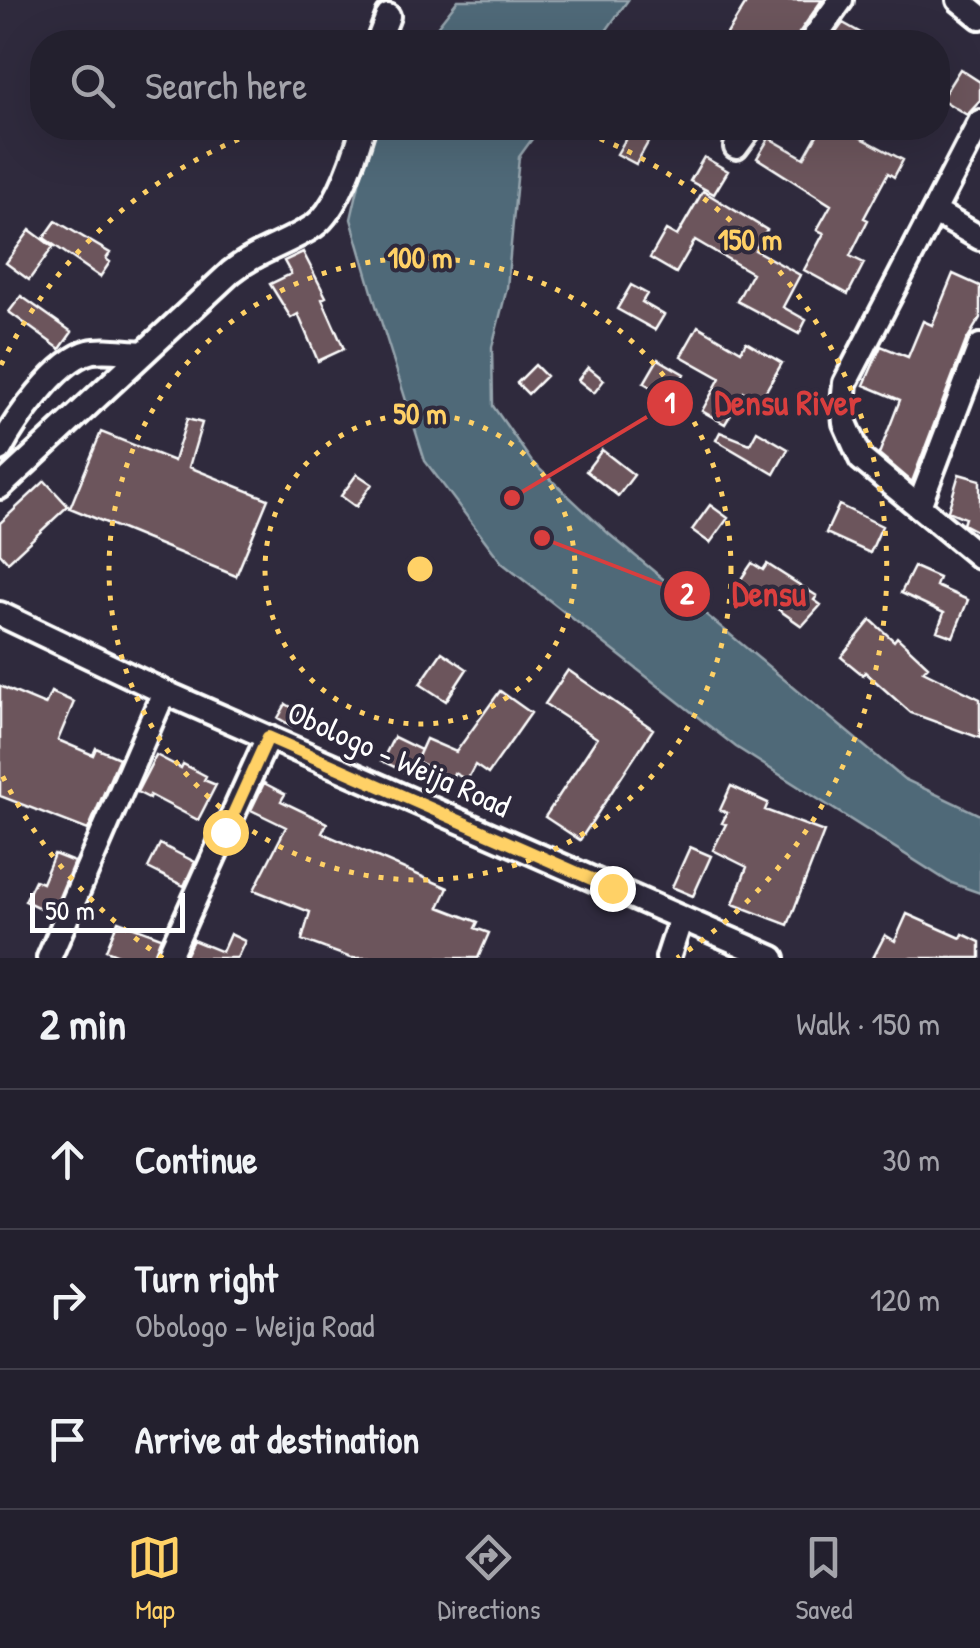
<!DOCTYPE html>
<meta charset="utf-8">
<style>
:root{--surface:#23202e;--page:#2b2836;--text:#f1f3f6;--muted:#a3a3aa;--line:#403e4a;--accent:#ffd166}
body{margin:0;font-family:"Patrick Hand",sans-serif;background:var(--page);color:var(--text)}
.scale{position:absolute;left:30px;bottom:25px;width:155px;box-sizing:border-box;padding-left:10px;border:5px solid #fff;border-top:0;font-size:28px;line-height:35px;white-space:nowrap;color:#fff;-webkit-text-stroke:8px #2f2a3d;paint-order:stroke}
.stop{position:absolute;width:30px;height:30px;margin:-22px;border:8px solid #ffd166;border-radius:50%;background:#fff}
.stop.end{background:#ffd166;border-color:#fff;box-shadow:0 2px 10px #0008}
.list{margin:0;padding:0;list-style:none}
h2{display:flex;justify-content:space-between;align-items:center;height:130px;margin:0;padding:0 40px;font-size:42px}
h2 small{font-size:32px;font-weight:400;color:var(--muted)}
.list li{display:grid;grid-template-columns:65px 1fr auto;gap:30px;align-items:center;box-sizing:border-box;height:140px;padding:0 40px;border-top:2px solid var(--line)}
.list b{display:block;font-size:38px;white-space:nowrap}
.list p{margin:0;font-size:32px;white-space:nowrap;color:var(--muted)}
.list em{font-size:32px;font-style:normal;color:var(--muted)}
.icon{flex:none;width:55px;height:55px;fill:none;stroke:currentColor;stroke-width:2;stroke-linecap:round;stroke-linejoin:round}
.map{position:relative;flex:none;width:980px;height:958px;overflow:hidden}
.search{position:absolute;background:var(--surface);box-shadow:0 10px 40px #0002;left:30px;right:30px;top:30px;height:110px;display:flex;align-items:center;gap:25px;box-sizing:border-box;padding:0 35px;border-radius:40px;color:var(--muted);font-size:38px}
.sheet{height:550px;background:var(--surface)}
nav{display:flex;justify-content:space-around;align-items:center;box-sizing:border-box;height:140px;border-top:2px solid var(--line);background:var(--surface);font-size:28px;color:var(--muted)}
nav a{display:grid;justify-items:center;gap:5px}
nav .on{color:var(--accent)}
.map>svg:first-child{display:block}
.water{fill:#506978;stroke:#96a5ae;stroke-width:2.5}
.building{fill:#6c555c;stroke:#fff;stroke-width:2.5}
.lines{fill:none;stroke-linecap:round;stroke-linejoin:round}
.minor-casing{stroke:#fff;stroke-width:30}
.minor{stroke:#2f2a3d;stroke-width:22}
.route{stroke:#ffd166;stroke-width:12}
.ring{fill:none;stroke:#ffd166;stroke-width:5;stroke-dasharray:5 10}
.labels{text-anchor:middle;stroke-width:8;stroke-linejoin:round;paint-order:stroke}
.street-label{font-size:32px;fill:#fff;stroke:#2f2a3d}
.centre{fill:#ffd166;stroke:#2f2a3d;stroke-width:5}
.ring-label{font-size:30px;text-anchor:middle;font-weight:bold;fill:#ffd166;stroke:#2f2a3d;stroke-width:8;stroke-linejoin:round;paint-order:stroke}
.leader{fill:none;stroke:#da3e3e;stroke-width:4}
.callout-dot{fill:#da3e3e;stroke:#2f2a3d;stroke-width:4}
.mark-label{font-size:30px;text-anchor:middle;font-weight:bold;fill:#fff}
.callout-label{font-size:35px;text-anchor:middle;font-weight:bold;fill:#da3e3e;stroke:#2f2a3d;stroke-width:8;stroke-linejoin:round;paint-order:stroke}
</style>
<div class="map">
<svg width="980" height="958" viewBox="0 0 980 958">
<rect width="100%" height="100%" fill="#2f2a3d"/>
<filter id="ink" filterUnits="userSpaceOnUse"><feTurbulence type="fractalNoise" baseFrequency=".01" numOctaves="2"/><feDisplacementMap in="SourceGraphic" scale="20" xChannelSelector="R" yChannelSelector="G"/><feConvolveMatrix kernelMatrix="1 2 1 2 8 2 1 2 1" color-interpolation-filters="sRGB"/></filter>
<g filter="url(#ink)">
<path class="water" d="M 458,0 L 628,0 L 598,42 L 425,42 Z
M 372,128 L 540,128 L 519,157 L 507,288 L 492,347 L 493,406 L 532,462 L 609,534 L 904,779 L 980,815 L 980,893 L 949,882 L 736,747 L 502,563 L 425,461 L 375,302 L 351,219 Z"/>
<path class="building" d="M 748,0 L 822,0 L 799,33 L 796,42 L 722,42 Z
M 843,23 L 877,42 L 829,42 Z
M 960,69 L 980,82 L 980,101 L 967,115 L 941,99 Z
M 632,128 L 656,128 L 636,164 L 617,154 Z
M 821,128 L 860,128 L 856,135 L 903,160 L 894,177 L 888,173 L 864,218 L 868,220 L 850,256 L 864,263 L 848,294 L 804,270 L 824,233 L 817,230 L 831,205 L 757,158 L 769,138 L 804,158 Z
M 704,157 L 728,171 L 714,194 L 690,181 Z
M 703,191 L 767,230 L 755,250 L 800,275 L 783,307 L 806,320 L 799,334 L 737,301 L 752,273 L 707,247 L 695,240 L 676,273 L 650,258 L 666,230 L 677,236 Z
M 56,221 L 110,253 L 106,259 L 110,262 L 100,277 L 44,238 Z
M 30,230 L 53,247 L 29,280 L 6,263 Z
M 303,252 L 326,297 L 322,299 L 344,349 L 318,361 L 298,314 L 291,318 L 270,284 L 291,274 L 284,261 Z
M 953,274 L 980,286 L 980,318 L 966,341 L 912,482 L 879,454 L 900,400 L 864,385 L 881,346 L 908,357 L 923,321 L 932,325 Z
M 631,285 L 647,294 L 642,302 L 664,315 L 655,330 L 617,309 Z
M 21,296 L 72,332 L 60,349 L 9,312 Z
M 698,326 L 741,351 L 746,342 L 782,363 L 760,401 L 744,392 L 725,424 L 702,411 L 720,378 L 681,356 Z
M 658,359 L 684,374 L 670,398 L 644,383 Z
M 535,365 L 546,376 L 528,394 L 517,383 Z
M 588,367 L 604,380 L 594,393 L 578,380 Z
M 187,419 L 202,423 L 189,467 L 268,499 L 236,576 L 70,508 L 101,432 L 174,461 Z
M 757,431 L 788,449 L 774,474 L 716,440 L 720,432 L 750,444 Z
M 602,450 L 634,475 L 618,496 L 586,471 Z
M 357,474 L 372,484 L 356,507 L 341,496 Z
M 959,474 L 980,480 L 980,533 L 963,524 L 965,518 L 948,511 Z
M 45,481 L 68,506 L 8,562 L 0,553 L 0,523 Z
M 710,505 L 728,518 L 710,543 L 692,530 Z
M 839,505 L 882,526 L 870,553 L 826,533 Z
M 752,563 L 763,570 L 767,564 L 817,596 L 814,600 L 821,605 L 802,626 L 739,582 Z
M 914,567 L 939,578 L 936,586 L 968,600 L 953,637 L 937,631 L 944,613 L 901,593 Z
M 871,620 L 894,641 L 897,637 L 928,666 L 923,671 L 980,699 L 980,738 L 911,713 L 865,672 L 863,675 L 841,657 Z
M 442,652 L 467,669 L 446,701 L 420,684 Z
M 568,670 L 653,729 L 580,840 L 545,817 L 597,738 L 545,704 Z
M 0,686 L 45,705 L 51,692 L 74,702 L 58,740 L 93,755 L 96,748 L 119,758 L 88,830 L 0,796 Z
M 500,691 L 531,713 L 488,774 L 475,765 L 467,780 L 454,773 L 452,778 L 416,761 L 426,739 L 456,752 Z
M 286,704 L 299,712 L 292,726 L 278,718 Z
M 394,737 L 421,750 L 409,774 L 382,761 Z
M 156,755 L 181,768 L 183,764 L 206,776 L 204,780 L 216,785 L 198,820 L 150,795 L 149,798 L 137,792 Z
M 264,783 L 285,794 L 281,801 L 327,823 L 322,833 L 448,888 L 439,907 L 478,922 L 475,928 L 489,933 L 478,958 L 351,958 L 302,940 L 310,912 L 254,890 L 286,827 L 251,810 Z
M 731,786 L 768,803 L 765,810 L 824,832 L 788,925 L 733,904 L 747,867 L 713,850 L 726,824 L 722,823 L 727,813 L 720,810 Z
M 160,844 L 195,862 L 184,886 L 148,868 Z
M 690,847 L 711,856 L 693,896 L 672,887 Z
M 54,854 L 74,862 L 52,914 L 25,901 L 35,880 L 42,883 Z
M 907,914 L 961,938 L 963,934 L 980,942 L 980,958 L 873,958 L 885,935 L 895,941 Z
M 118,921 L 161,937 L 153,958 L 126,958 L 106,950 Z
M 230,934 L 245,941 L 237,958 L 184,958 L 193,940 L 222,952 Z"/>
<g class="lines">
<g class="minor-casing">
<path id="minor" d="M 959,0 L 980,17
M 378,42 L 388,16
M 811,42 L 841,0
M 980,122 L 845,383 L 843,403 L 845,423 L 861,459 L 980,557
M 736,147 L 750,128
M 935,212 L 980,238
M 0,449 C 14,422 57,360 89,352 C 104,348 128,353 144,353
M 0,487 L 231,272 C 257,251 287,244 314,226 C 338,209 355,155 363,128
M 919,506 L 980,346
M 0,614 L 164,692 L 773,958
M 49,958 L 164,692
M 168,958 L 268,737
M 668,958 L 681,918"/>
</g>
<use href="#minor" class="minor"/>
</g>
</g>
<g class="lines" filter="url(#ink)">
<path class="route" d="M 225,832 L 268,737 L 612,888"/>
</g>
<g class="ring">
<circle cx="420" cy="569" r="155"/>
<circle cx="420" cy="569" r="311"/>
<path d="M163 958A466 466 0 0 1 1 773M1 365A466 466 0 0 1 268 128M572 128A466 466 0 0 1 677 958"/>
</g>
<g class="labels">
<g class="street-label">
<text transform="translate(399 759) rotate(24)" y="11">Obologo - Weija Road</text>
</g>
</g>
<circle cx="420" cy="569" r="15" class="centre"/>
<g class="ring-label">
<text x="750" y="250">150 m</text>
<text x="420" y="268">100 m</text>
<text x="420" y="424">50 m</text>
</g>
<path class="leader" d="M512 498L670 403M542 538L687 594"/>
<g class="callout-dot">
<circle cx="512" cy="498" r="10"/>
<circle cx="542" cy="538" r="10"/>
<circle cx="670" cy="403" r="25"/>
<circle cx="687" cy="594" r="25"/>
</g>
<g class="mark-label">
<text x="670" y="413">1</text>
<text x="687" y="604">2</text>
</g>
<g class="callout-label">
<text x="788" y="415">Densu River</text>
<text x="769" y="606">Densu</text>
</g>
</svg>
<div class="scale">50 m</div>
<div class="stop" style="left:225px;top:832px"></div>
<div class="stop end" style="left:612px;top:888px"></div>
<div class="search"><svg class="icon" aria-label="search" viewBox="0 0 24 24"><circle cx="10" cy="10" r="6"/><path d="M15 15l6 6"/></svg>Search here</div>
</div>
<section class="sheet">
<h2>2 min<small>Walk · 150 m</small></h2>
<ul class="list">
<li><svg class="icon" aria-label="ahead" viewBox="0 0 24 24"><path d="M12 20V5M6 11l6-6 6 6"/></svg><div><b>Continue</b></div><em>30 m</em></li>
<li><svg class="icon" aria-label="right" viewBox="0 0 24 24"><path d="M7 20v-9h11M14 6l5 5-5 5"/></svg><div><b>Turn right</b><p>Obologo - Weija Road</p></div><em>120 m</em></li>
<li><svg class="icon" aria-label="arrive" viewBox="0 0 24 24"><path d="M6 21V4h12l-3 4 3 4H6"/></svg><div><b>Arrive at destination</b></div></li>
</ul>
</section>
<nav>
<a class="on"><svg class="icon" aria-label="map" viewBox="0 0 24 24"><path d="M3 6l6-2 6 2 6-2v14l-6 2-6-2-6 2zM9 4v14M15 6v14"/></svg>Map</a>
<a><svg class="icon" aria-label="directions" viewBox="0 0 24 24"><path d="M12 3l9 9-9 9-9-9zM9 14v-3h6M13 9l2 2-2 2"/></svg>Directions</a>
<a><svg class="icon" aria-label="saved" viewBox="0 0 24 24"><path d="M7 4h10v16l-5-4-5 4z"/></svg>Saved</a>
</nav>
